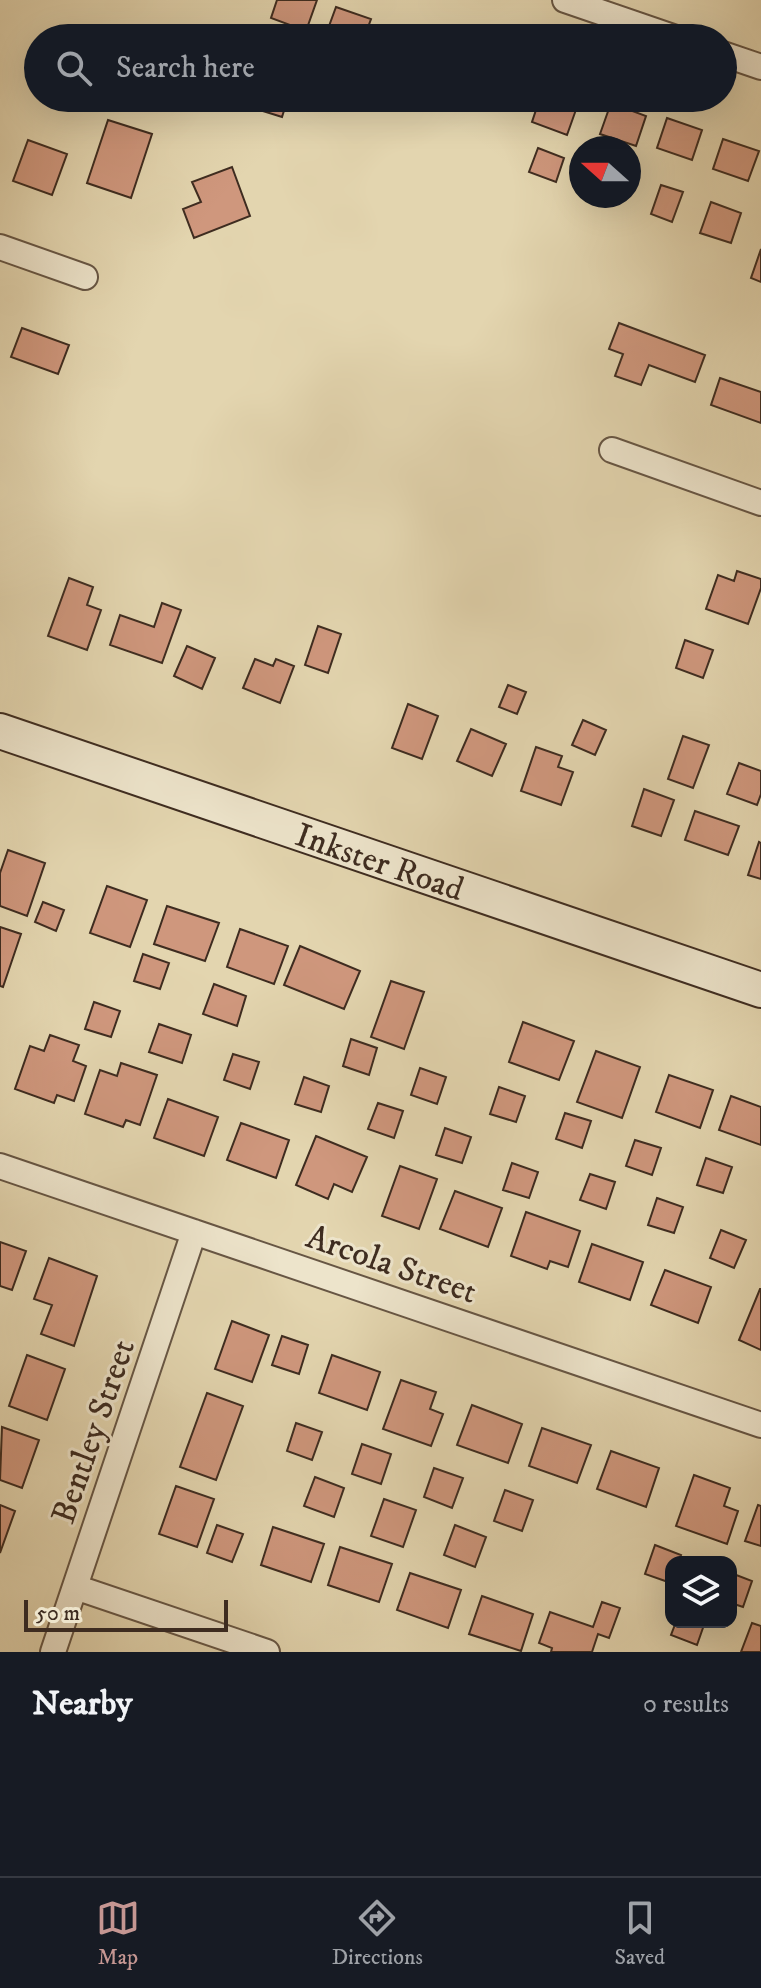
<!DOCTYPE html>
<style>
:root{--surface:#171b24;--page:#20242c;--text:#f1f3f6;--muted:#9ea1a6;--line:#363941;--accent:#c59692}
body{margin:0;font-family:"IM FELL DW Pica",serif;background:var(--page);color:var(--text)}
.controls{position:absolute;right:24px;bottom:24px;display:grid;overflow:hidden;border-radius:16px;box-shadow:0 8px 32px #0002}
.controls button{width:72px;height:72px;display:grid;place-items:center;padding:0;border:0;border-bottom:2px solid var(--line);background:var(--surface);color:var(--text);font:40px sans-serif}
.compass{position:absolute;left:569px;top:136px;width:72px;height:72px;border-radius:50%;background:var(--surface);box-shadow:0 8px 32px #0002;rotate:291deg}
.scale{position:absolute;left:24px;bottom:20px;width:204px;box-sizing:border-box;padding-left:8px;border:4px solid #3e2c20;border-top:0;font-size:22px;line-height:28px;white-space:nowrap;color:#3e2c20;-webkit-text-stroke:6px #ede4cb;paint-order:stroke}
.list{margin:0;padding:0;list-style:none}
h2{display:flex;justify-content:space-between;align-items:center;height:104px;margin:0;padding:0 32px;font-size:34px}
h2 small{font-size:26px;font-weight:400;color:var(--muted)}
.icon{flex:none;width:44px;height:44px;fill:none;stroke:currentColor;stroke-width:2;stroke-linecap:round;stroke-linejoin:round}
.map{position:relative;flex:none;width:761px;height:1652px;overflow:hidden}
.search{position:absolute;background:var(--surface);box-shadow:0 8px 32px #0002;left:24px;right:24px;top:24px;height:88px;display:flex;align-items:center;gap:20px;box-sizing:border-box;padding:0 28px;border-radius:44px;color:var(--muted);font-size:30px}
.sheet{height:224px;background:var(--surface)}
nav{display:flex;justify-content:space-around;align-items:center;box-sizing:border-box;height:112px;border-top:2px solid var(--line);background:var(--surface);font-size:22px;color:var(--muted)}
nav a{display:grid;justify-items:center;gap:4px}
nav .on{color:var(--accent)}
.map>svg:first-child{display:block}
.building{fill:#cf977d;stroke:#3e2c20;stroke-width:2}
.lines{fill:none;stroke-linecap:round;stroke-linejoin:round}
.street-casing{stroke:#675644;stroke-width:28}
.secondary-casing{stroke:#3e2c20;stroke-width:38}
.street{stroke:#ede4cb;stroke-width:24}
.secondary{stroke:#ede4cb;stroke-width:34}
.labels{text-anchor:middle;stroke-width:6;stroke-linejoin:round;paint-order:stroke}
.street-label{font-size:34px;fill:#3e2c20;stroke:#ede4cb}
</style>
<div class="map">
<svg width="761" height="1652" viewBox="0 0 761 1652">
<rect width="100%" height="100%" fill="#e3d5af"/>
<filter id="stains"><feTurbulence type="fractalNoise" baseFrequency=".0025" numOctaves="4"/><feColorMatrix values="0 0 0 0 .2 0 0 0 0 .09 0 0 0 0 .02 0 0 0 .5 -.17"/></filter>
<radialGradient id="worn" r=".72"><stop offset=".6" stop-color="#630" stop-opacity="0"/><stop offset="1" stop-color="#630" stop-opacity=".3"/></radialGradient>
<path class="building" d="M 277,0 L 317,0 L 306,31 L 271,18 Z
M 336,7 L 371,19 L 364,38 L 325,37 Z
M 267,98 L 288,98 L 282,117 L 263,111 Z
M 540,98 L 560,98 L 578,104 L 567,135 L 532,122 Z
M 611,103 L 646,116 L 636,146 L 600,134 Z
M 667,118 L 702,130 L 692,160 L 657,148 Z
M 108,120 L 152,134 L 131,198 L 87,183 Z
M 723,139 L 759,151 L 748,181 L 713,169 Z
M 28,140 L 67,154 L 52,195 L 13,181 Z
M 538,148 L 564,158 L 556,182 L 529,172 Z
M 232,167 L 250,216 L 194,238 L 183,209 L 201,202 L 192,182 Z
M 661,185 L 683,192 L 672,222 L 651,214 Z
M 711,202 L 741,213 L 731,243 L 700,233 Z
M 761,249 L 761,282 L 751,278 Z
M 619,323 L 705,355 L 695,382 L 649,365 L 641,385 L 615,376 L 623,354 L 609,349 Z
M 22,328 L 69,345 L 58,374 L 11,357 Z
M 720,378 L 761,392 L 761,423 L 711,405 Z
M 737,571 L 761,579 L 761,588 L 748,624 L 706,609 L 718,575 L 734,581 Z
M 69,578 L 93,587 L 87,605 L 101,610 L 87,650 L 48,636 Z
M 162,603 L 181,610 L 162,663 L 110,645 L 120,615 L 154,627 Z
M 318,626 L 341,634 L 328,673 L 305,665 Z
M 685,640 L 713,650 L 703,678 L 676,668 Z
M 187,646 L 215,658 L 202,689 L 174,676 Z
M 255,659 L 273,666 L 276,659 L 294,666 L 280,703 L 243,688 Z
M 508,685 L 526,692 L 517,714 L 499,707 Z
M 408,704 L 438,716 L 422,759 L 392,748 Z
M 583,720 L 606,730 L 595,755 L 572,745 Z
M 471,729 L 506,744 L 492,776 L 457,761 Z
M 683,736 L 709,745 L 693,788 L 668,779 Z
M 536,747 L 562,756 L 558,767 L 573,772 L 561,805 L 521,791 Z
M 739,763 L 761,771 L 761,794 L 757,805 L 727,794 Z
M 644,789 L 674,800 L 661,836 L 632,826 Z
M 695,811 L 739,826 L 728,855 L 685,840 Z
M 759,842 L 761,843 L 761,879 L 748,875 Z
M 8,850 L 45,863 L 27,916 L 0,906 L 0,873 Z
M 107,886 L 147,900 L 130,947 L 90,933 Z
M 43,902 L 64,910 L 56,931 L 35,922 Z
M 167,906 L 219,923 L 205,961 L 154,944 Z
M 0,927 L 21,934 L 3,987 L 0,986 Z
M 240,929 L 288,946 L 274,984 L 227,967 Z
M 300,946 L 360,971 L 344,1009 L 284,985 Z
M 143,954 L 169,963 L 160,989 L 134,981 Z
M 391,981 L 424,992 L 404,1049 L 371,1037 Z
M 214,984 L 246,996 L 237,1026 L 203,1014 Z
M 94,1002 L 120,1011 L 111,1037 L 85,1029 Z
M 523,1022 L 574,1041 L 559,1080 L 509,1062 Z
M 159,1024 L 191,1035 L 182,1063 L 149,1052 Z
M 50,1035 L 79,1045 L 73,1061 L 86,1066 L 74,1101 L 57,1095 L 54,1103 L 15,1089 L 30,1046 L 44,1051 Z
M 351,1039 L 377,1048 L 369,1075 L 343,1066 Z
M 596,1051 L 640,1067 L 622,1118 L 577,1102 Z
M 233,1054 L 259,1062 L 250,1089 L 224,1080 Z
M 121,1063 L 157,1075 L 140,1125 L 126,1120 L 123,1127 L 85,1114 L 100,1070 L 117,1076 Z
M 420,1068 L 446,1077 L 437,1104 L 411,1095 Z
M 669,1075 L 713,1090 L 700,1128 L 656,1112 Z
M 304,1077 L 329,1086 L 321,1112 L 295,1104 Z
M 499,1087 L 525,1096 L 516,1122 L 490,1114 Z
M 731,1096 L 761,1107 L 761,1145 L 719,1130 Z
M 168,1099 L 218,1117 L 204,1156 L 154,1138 Z
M 378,1103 L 403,1111 L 394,1138 L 368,1129 Z
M 565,1113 L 591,1121 L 582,1148 L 556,1139 Z
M 241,1123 L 289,1140 L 276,1178 L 227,1160 Z
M 445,1128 L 471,1137 L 462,1163 L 436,1155 Z
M 316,1136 L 367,1157 L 352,1192 L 334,1184 L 328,1199 L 296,1185 Z
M 635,1140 L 661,1148 L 652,1175 L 626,1166 Z
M 706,1158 L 732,1167 L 723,1193 L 697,1185 Z
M 512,1163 L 538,1172 L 529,1198 L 503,1190 Z
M 400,1166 L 437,1179 L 419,1229 L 382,1216 Z
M 590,1174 L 615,1182 L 606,1209 L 580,1200 Z
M 455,1191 L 502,1208 L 488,1247 L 440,1229 Z
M 657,1198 L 683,1207 L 674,1233 L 648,1225 Z
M 526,1212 L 580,1231 L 568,1267 L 550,1261 L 547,1269 L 511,1256 Z
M 721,1230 L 746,1240 L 734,1268 L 710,1258 Z
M 0,1242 L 26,1251 L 12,1290 L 0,1286 Z
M 592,1244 L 643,1262 L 630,1300 L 579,1282 Z
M 49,1258 L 97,1276 L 74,1346 L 41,1334 L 52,1305 L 34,1299 Z
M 665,1270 L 711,1287 L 698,1323 L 651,1305 Z
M 760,1289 L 761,1289 L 761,1350 L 739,1340 Z
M 232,1321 L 269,1335 L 252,1382 L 215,1369 Z
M 282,1336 L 308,1345 L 299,1374 L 272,1365 Z
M 27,1355 L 65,1369 L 47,1420 L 9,1406 Z
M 332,1355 L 380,1372 L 367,1410 L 319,1393 Z
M 401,1380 L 436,1392 L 430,1409 L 443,1414 L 431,1446 L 383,1429 Z
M 207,1393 L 243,1406 L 216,1480 L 180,1467 Z
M 472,1405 L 522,1424 L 508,1463 L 457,1445 Z
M 296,1423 L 322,1432 L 312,1460 L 287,1451 Z
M 2,1427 L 39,1440 L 22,1488 L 0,1480 Z
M 542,1428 L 591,1445 L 577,1483 L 529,1466 Z
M 362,1444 L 391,1454 L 381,1484 L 352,1474 Z
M 611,1451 L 659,1468 L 646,1507 L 597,1489 Z
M 434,1468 L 463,1478 L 452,1508 L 424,1497 Z
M 694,1475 L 730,1488 L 724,1506 L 738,1511 L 727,1544 L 676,1526 Z
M 315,1477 L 344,1488 L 334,1517 L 304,1506 Z
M 176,1486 L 214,1499 L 197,1547 L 159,1534 Z
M 505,1490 L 533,1500 L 522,1531 L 494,1521 Z
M 384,1499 L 416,1510 L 403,1547 L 371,1536 Z
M 0,1505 L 15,1511 L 0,1553 Z
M 758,1505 L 761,1506 L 761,1546 L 745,1541 Z
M 217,1525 L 243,1534 L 232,1562 L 207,1553 Z
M 455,1525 L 486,1537 L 475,1567 L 444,1555 Z
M 273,1527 L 324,1544 L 311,1582 L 261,1565 Z
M 655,1545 L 681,1555 L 678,1562 L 671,1562 L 671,1583 L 645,1574 Z
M 340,1547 L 392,1564 L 379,1602 L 328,1585 Z
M 410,1573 L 461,1590 L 448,1628 L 397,1610 Z
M 731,1573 L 752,1581 L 743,1607 L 731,1603 Z
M 482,1596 L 533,1614 L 521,1651 L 469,1634 Z
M 602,1602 L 620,1608 L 609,1638 L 598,1634 L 592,1652 L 551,1652 L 552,1648 L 539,1643 L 550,1612 L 593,1627 Z
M 676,1622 L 705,1622 L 697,1645 L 671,1635 Z
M 752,1623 L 761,1626 L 761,1652 L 741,1652 Z"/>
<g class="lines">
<g class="street-casing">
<path id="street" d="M 565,0 L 676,38
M 723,54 L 761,67
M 0,247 L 85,277
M 612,450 L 761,503
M 0,1166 L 761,1425
M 75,1587 L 267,1652
M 53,1652 L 194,1232"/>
</g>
<g class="secondary-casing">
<path id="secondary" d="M 0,731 L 761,990"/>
</g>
<use href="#street" class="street"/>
<use href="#secondary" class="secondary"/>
</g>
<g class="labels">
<g class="street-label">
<text transform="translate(380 861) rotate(19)" y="12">Inkster Road</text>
<text transform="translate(392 1263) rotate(19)" y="12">Arcola Street</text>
<text transform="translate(92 1431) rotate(-71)" y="12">Bentley Street</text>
</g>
</g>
<rect width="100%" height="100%" filter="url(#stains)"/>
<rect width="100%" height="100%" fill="url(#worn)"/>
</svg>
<div class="controls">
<button><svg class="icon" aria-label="layers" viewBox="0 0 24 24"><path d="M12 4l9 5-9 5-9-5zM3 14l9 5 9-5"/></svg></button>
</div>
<svg class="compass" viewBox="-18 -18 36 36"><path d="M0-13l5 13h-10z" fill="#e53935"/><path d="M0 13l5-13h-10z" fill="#9ea1a6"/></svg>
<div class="scale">50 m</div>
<div class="search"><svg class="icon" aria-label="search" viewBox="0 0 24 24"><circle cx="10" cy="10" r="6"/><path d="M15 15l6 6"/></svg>Search here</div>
</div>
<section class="sheet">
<h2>Nearby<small>0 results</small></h2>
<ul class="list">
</ul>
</section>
<nav>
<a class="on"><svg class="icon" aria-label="map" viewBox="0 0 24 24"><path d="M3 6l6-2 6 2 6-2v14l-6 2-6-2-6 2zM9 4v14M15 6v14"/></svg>Map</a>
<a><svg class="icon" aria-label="directions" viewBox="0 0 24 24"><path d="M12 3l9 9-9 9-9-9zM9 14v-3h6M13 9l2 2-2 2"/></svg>Directions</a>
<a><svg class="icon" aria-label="saved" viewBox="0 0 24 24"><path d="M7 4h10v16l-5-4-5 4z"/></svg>Saved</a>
</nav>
